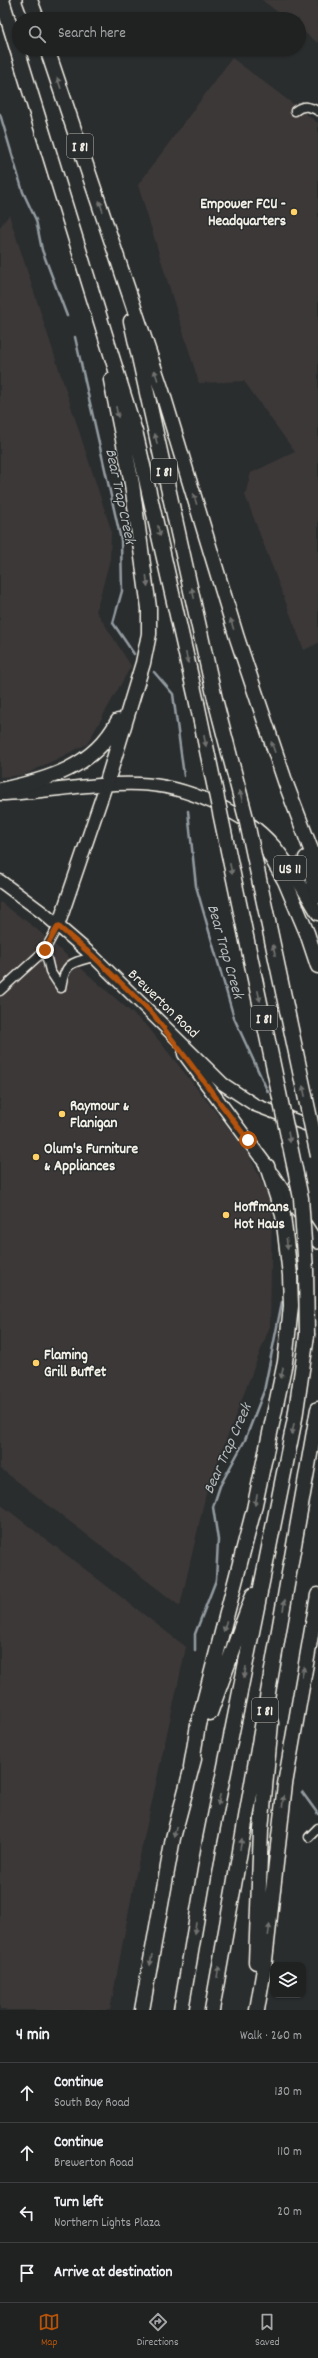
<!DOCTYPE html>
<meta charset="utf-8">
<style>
:root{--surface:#202222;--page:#282a2a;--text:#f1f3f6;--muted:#a2a4a5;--line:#3d3f40;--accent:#b45309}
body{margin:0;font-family:Dekko,sans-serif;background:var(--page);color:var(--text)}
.controls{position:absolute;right:12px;bottom:12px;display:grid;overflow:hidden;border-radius:8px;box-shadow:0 1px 3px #0004}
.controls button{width:36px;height:36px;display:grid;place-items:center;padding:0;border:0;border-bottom:1px solid var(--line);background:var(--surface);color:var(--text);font:20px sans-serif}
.stop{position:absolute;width:12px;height:12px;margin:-9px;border:3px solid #b45309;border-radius:50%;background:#fff}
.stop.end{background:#b45309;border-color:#fff;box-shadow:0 1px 4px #0008}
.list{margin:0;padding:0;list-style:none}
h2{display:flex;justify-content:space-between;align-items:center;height:52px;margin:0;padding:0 16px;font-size:17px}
h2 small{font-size:13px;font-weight:400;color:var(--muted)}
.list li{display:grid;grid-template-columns:26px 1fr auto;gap:12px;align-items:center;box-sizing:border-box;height:60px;padding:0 16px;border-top:1px solid var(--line)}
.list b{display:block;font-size:15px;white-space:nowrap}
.list p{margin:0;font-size:13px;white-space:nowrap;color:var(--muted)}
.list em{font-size:13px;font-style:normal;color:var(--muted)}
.icon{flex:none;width:22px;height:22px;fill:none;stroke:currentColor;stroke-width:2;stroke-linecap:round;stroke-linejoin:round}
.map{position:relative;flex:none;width:318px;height:2010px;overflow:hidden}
.search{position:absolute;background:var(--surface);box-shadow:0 1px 3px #0004;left:12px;right:12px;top:12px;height:44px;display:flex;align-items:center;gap:10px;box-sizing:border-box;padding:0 14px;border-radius:22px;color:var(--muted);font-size:15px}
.sheet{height:292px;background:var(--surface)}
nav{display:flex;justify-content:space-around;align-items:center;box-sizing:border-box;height:56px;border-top:1px solid var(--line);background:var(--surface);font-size:11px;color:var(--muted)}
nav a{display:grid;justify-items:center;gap:2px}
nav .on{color:var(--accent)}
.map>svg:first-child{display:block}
.built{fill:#3d3939}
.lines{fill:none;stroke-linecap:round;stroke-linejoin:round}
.stream{stroke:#939ca2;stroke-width:2.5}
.street-casing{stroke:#f4f1e8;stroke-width:11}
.secondary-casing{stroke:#f4f1e8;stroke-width:14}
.primary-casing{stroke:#f4f1e8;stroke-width:15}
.highway-casing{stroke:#f4f1e8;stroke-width:17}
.street{stroke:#2a2d2e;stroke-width:8}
.secondary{stroke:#2a2d2e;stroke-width:11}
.primary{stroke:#2a2d2e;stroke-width:12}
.highway{stroke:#2a2d2e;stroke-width:14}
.highway-bridge-casing{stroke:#f4f1e8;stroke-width:17;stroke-linecap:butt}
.highway-bridge{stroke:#2a2d2e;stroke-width:14}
.oneway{fill:#71726f}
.route{stroke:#b45309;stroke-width:5}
.poi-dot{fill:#ffd166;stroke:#2a2d2e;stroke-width:1.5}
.labels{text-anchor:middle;stroke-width:3;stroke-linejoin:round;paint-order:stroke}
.shield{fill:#2a2d2e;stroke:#b7b6b0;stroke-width:1}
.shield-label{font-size:14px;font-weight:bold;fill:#f4f1e8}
.poi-label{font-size:15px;font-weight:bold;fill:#f4f1e8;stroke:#2a2d2e;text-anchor:start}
.street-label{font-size:15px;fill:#f4f1e8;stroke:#2a2d2e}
.water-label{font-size:16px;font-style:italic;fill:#b3b8ba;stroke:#2a2d2e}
</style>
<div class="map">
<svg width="318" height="2010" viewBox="0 0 318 2010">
<rect width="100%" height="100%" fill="#2a2d2e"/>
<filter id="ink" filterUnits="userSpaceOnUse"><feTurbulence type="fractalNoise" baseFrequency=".025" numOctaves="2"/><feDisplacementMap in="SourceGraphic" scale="8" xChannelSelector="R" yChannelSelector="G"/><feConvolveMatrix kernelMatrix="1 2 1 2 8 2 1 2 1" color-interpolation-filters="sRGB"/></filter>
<g filter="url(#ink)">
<path class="built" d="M 262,0 L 318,0 L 318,43 L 299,28 L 299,19 L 287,19 Z
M 232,58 L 318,123 L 318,643 L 304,650 L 245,495 L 251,473 L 295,452 L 244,381 L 199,383 L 138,185 Z
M 9,215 L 111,530 L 110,559 L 96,611 L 131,666 L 87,744 L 24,775 L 0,777 L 0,227 Z
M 0,902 L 34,927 L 148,1027 L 248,1153 L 272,1204 L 270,1326 L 207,1489 L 180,1606 L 0,1468 Z
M 0,1504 L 186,1647 L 135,1878 L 110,2010 L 0,2010 Z"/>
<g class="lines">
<path class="stream" d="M 0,114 L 23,192 L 36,220 L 42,250 L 67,316
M 75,337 L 121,540 L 122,591 L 113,623 L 134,654
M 154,672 L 173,694 L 184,776
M 188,811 L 196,886 L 234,1018 L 268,1092
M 195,1651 L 195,1634 L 216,1580 L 218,1540 L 213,1507 L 220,1486 L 245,1440 L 264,1391 L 282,1302
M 302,1792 L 318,1814"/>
<g class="street-casing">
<path id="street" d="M 295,111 C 303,105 309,106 318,111
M 58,926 L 45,950 L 50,971 L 61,988
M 61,988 C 65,962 71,963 94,957
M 0,991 L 45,950
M 309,1837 L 318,1828"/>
</g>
<g class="secondary-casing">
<path id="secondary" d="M 273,1174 L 318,1243"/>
</g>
<g class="primary-casing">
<path id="primary" d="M 0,794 C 46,793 92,782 139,784 C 184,785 244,811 274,846 C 291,866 304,891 318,914
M 0,881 L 43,913 L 94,957 L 223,1084 L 255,1105 L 318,1129
M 58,926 L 106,785
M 184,1054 L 267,1166"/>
</g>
<g class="highway-casing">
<path id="highway" d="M 2,0 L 136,435 L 197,703
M 30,0 L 37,19
M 47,49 L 162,391 L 237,638 L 286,784 L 318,868
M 131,321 L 215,699
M 106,785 L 143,663 L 149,634 L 149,608 L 132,484 L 111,380
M 0,790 C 48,780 94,767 118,721
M 255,829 L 285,881 L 307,933 L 318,966
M 306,858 L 318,896
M 210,1713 L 253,1595
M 191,1767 L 198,1725 L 254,1509 L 285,1362 L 291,1306 L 290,1275 L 283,1215 L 267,1166
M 256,1962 L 261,1830 L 271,1723
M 142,2010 L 173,1838 L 194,1759
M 181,2010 L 210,1841 L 295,1418 L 307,1335
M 212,2010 L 318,1409
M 257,2010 L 264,1969 L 285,1784 L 318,1595"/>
</g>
<use href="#street" class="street"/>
<use href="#secondary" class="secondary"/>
<use href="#primary" class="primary"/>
<use href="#highway" class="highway"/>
<g class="highway-bridge-casing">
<path id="highway-bridge" d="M 215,699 L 246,818 L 318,1156
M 197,703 L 301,1198 L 306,1270 L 307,1335"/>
</g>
<use href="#highway-bridge" class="highway-bridge"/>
</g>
<defs><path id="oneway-solid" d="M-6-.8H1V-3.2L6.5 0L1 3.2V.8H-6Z"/></defs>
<g class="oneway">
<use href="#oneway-solid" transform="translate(59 83) rotate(-109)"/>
<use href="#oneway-solid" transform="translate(101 206) rotate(-109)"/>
<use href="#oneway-solid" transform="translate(156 375) rotate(-108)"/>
<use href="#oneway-solid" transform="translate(117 412) rotate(79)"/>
<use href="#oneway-solid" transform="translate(156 439) rotate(-103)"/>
<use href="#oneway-solid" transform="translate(195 499) rotate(-107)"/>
<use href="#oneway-solid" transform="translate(159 531) rotate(77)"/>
<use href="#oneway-solid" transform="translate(147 581) rotate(84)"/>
<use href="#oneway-solid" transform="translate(193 593) rotate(-103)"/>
<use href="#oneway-solid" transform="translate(232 624) rotate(-107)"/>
<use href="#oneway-solid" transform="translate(187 658) rotate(78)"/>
<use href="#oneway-solid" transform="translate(205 741) rotate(79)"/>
<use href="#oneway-solid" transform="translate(273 747) rotate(-109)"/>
<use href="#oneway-solid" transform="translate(241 796) rotate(-105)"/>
<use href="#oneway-solid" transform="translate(231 869) rotate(78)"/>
<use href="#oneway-solid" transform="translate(274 950) rotate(-102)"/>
<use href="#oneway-solid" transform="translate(259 996) rotate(78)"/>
<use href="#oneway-solid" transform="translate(304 1091) rotate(-102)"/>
<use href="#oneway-solid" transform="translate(289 1137) rotate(79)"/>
<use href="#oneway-solid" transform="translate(287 1244) rotate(84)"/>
<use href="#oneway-solid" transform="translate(282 1373) rotate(102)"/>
<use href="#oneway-solid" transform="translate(293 1429) rotate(101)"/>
<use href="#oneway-solid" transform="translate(256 1500) rotate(102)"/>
<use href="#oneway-solid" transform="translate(284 1605) rotate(-80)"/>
<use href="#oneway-solid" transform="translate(225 1626) rotate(105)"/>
<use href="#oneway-solid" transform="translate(245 1672) rotate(101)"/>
<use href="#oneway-solid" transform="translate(303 1672) rotate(-79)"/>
<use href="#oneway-solid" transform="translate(219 1800) rotate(102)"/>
<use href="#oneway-solid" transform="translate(283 1801) rotate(-84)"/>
<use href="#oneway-solid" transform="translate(175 1832) rotate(104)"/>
<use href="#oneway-solid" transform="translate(241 1844) rotate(-80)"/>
<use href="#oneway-solid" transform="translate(195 1928) rotate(100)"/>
<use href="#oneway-solid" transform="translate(269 1930) rotate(-83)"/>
<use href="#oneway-solid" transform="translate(151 1960) rotate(100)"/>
<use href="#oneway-solid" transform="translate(218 1972) rotate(-80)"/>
</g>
</g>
<g class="lines" filter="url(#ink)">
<path class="route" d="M 45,950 L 58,926 L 94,957 L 153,1014 L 248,1140"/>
</g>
<g class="poi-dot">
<circle cx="294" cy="212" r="4"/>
<circle cx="62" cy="1114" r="4"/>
<circle cx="36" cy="1157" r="4"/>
<circle cx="226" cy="1215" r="4"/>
<circle cx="36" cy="1363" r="4"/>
</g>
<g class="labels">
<g class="shield">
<rect x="67" y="134" width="26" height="24" rx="3"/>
<rect x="151" y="459" width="26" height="24" rx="3"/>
<rect x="274" y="856" width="32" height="24" rx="3"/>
<rect x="251" y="1006" width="26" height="24" rx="3"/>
<rect x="252" y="1698" width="26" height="24" rx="3"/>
</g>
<g class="shield-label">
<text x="80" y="151">I 81</text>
<text x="164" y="476">I 81</text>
<text x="290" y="873">US 11</text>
<text x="264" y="1023">I 81</text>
<text x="265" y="1715">I 81</text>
</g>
<g class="poi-label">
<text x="286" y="208" text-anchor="end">Empower FCU -<tspan x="286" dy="17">Headquarters</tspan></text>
<text x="70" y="1110">Raymour &amp;<tspan x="70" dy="17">Flanigan</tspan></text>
<text x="44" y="1153">Olum's Furniture<tspan x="44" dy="17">&amp; Appliances</tspan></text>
<text x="234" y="1211">Hoffmans<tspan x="234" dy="17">Hot Haus</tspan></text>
<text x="44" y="1359">Flaming<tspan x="44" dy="17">Grill Buffet</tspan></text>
</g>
<g class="street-label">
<text transform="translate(164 1003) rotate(44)" y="5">Brewerton Road</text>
</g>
<g class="water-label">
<text transform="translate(122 496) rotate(78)" y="6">Bear Trap Creek</text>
<text transform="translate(227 951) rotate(74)" y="6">Bear Trap Creek</text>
<text transform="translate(226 1448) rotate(-66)" y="6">Bear Trap Creek</text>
</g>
</g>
</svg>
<div class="controls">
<button><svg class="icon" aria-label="layers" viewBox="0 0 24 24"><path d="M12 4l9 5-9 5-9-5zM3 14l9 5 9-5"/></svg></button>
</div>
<div class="stop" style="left:248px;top:1140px"></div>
<div class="stop end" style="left:45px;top:950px"></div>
<div class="search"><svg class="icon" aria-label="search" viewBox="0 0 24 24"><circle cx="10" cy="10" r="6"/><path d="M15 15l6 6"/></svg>Search here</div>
</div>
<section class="sheet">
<h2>4 min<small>Walk · 260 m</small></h2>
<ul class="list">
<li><svg class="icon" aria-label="ahead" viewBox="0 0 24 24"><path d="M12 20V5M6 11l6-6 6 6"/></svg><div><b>Continue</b><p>South Bay Road</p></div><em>130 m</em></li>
<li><svg class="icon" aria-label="ahead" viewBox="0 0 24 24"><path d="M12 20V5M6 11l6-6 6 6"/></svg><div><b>Continue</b><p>Brewerton Road</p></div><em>110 m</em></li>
<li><svg class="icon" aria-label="left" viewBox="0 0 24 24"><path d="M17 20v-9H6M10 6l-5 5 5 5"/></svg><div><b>Turn left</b><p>Northern Lights Plaza</p></div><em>20 m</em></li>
<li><svg class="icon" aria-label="arrive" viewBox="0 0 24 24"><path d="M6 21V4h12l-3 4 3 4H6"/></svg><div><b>Arrive at destination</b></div></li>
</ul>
</section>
<nav>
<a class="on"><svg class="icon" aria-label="map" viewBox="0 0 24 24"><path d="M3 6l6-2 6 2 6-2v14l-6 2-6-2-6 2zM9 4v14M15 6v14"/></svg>Map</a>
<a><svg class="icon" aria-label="directions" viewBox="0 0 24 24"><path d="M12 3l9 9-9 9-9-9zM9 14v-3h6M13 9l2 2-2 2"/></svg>Directions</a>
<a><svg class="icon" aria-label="saved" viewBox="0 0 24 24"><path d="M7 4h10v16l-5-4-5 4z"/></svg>Saved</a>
</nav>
